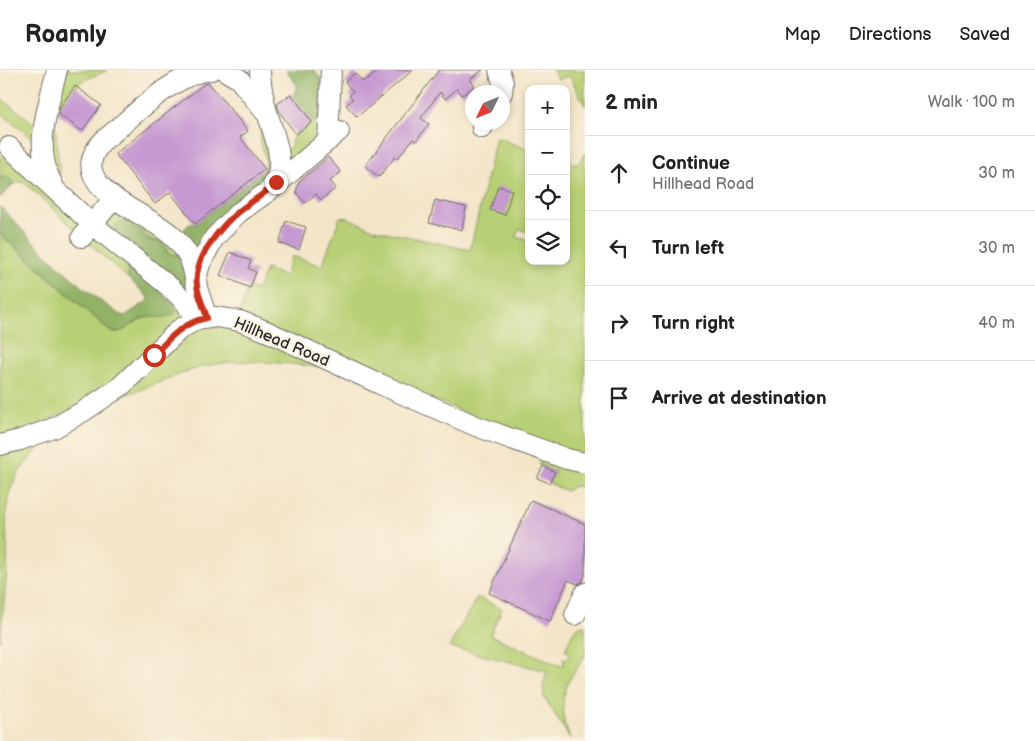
<!DOCTYPE html>
<meta charset="utf-8">
<style>
:root{--surface:#fff;--page:#f6f6f6;--text:#222;--muted:#767676;--line:#e0e0e0}
body{margin:0;font-family:"Balsamiq Sans",sans-serif;background:var(--page);color:var(--text)}
.controls{position:absolute;right:15px;top:15px;display:grid;overflow:hidden;border-radius:10px;box-shadow:0 2px 8px #0003}
.controls button{width:45px;height:45px;display:grid;place-items:center;padding:0;border:0;border-bottom:1px solid var(--line);background:var(--surface);color:var(--text);font:25px sans-serif}
.compass{position:absolute;left:465px;top:15px;width:45px;height:45px;border-radius:50%;background:var(--surface);box-shadow:0 2px 8px #0003;rotate:227deg}
.stop{position:absolute;width:15px;height:15px;margin:-11px;border:4px solid #c8321e;border-radius:50%;background:#fff}
.stop.end{background:#c8321e;border-color:#fff;box-shadow:0 1px 5px #0008}
.list{margin:0;padding:0;list-style:none}
h2{display:flex;justify-content:space-between;align-items:center;height:65px;margin:0;padding:0 20px;font-size:21px}
h2 small{font-size:16px;font-weight:400;color:var(--muted)}
.list li{display:grid;grid-template-columns:32px 1fr auto;gap:15px;align-items:center;box-sizing:border-box;height:75px;padding:0 20px;border-top:1px solid var(--line)}
.list b{display:block;font-size:19px;white-space:nowrap}
.list p{margin:0;font-size:16px;white-space:nowrap;color:var(--muted)}
.list em{font-size:16px;font-style:normal;color:var(--muted)}
.icon{flex:none;width:28px;height:28px;fill:none;stroke:currentColor;stroke-width:2;stroke-linecap:round;stroke-linejoin:round}
.map{position:relative;flex:none;width:585px;height:671px;overflow:hidden}
header{display:flex;align-items:center;gap:30px;box-sizing:border-box;height:70px;padding:0 25px;background:var(--surface);border-bottom:1px solid var(--line)}
header strong{font-size:24px}
nav{display:flex;gap:28px;margin-inline-start:auto;font-size:18px}
main{display:flex}
aside{flex:1;background:var(--surface)}
.map>svg:first-child{display:block}
.green{fill:#b8d075;stroke:#727e50}
.forest{fill:#92b266;stroke:#5e6e48}
.building{fill:#c699d2}
.lines{fill:none;stroke-linecap:round;stroke-linejoin:round}
.minor-casing{stroke:#716c62;stroke-width:22}
.minor{stroke:#fff;stroke-width:20}
.route{stroke:#c8321e;stroke-width:6}
.labels{text-anchor:middle;stroke-width:5;stroke-linejoin:round;paint-order:stroke}
.street-label{font-size:16px;fill:#2b2b2b;stroke:#fcf5e5}
</style>
<header>
<strong>Roamly</strong>
<nav><a>Map</a><a>Directions</a><a>Saved</a></nav>
</header>
<main>
<div class="map">
<svg width="585" height="671" viewBox="0 0 585 671">
<rect width="100%" height="100%" fill="#fcf5e5"/>
<filter id="ink" filterUnits="userSpaceOnUse"><feTurbulence type="fractalNoise" baseFrequency=".02" numOctaves="2"/><feDisplacementMap in="SourceGraphic" scale="10" xChannelSelector="R" yChannelSelector="G"/><feConvolveMatrix kernelMatrix="1 2 1 2 8 2 1 2 1" color-interpolation-filters="sRGB"/></filter>
<filter id="wash" filterUnits="userSpaceOnUse"><feTurbulence type="fractalNoise" baseFrequency=".0096" numOctaves="4" result="noise"/><feDisplacementMap in="SourceGraphic" scale="20" xChannelSelector="R" yChannelSelector="G"/><feGaussianBlur stdDeviation="1.12" result="paint"/><feColorMatrix in="noise" values="0 0 0 0 0 0 0 0 0 0 0 0 0 0 0 0 0 1.4 0 .05"/><feComposite in="paint" operator="in"/></filter>
<g filter="url(#wash)">
<rect width="100%" height="100%" fill="#f3e5c8"/>
<path class="green" d="M 58,0 L 108,0 L 80,12 L 54,45 L 60,104 L 48,105 Z
M 552,0 L 585,0 L 585,36 L 570,6 L 558,9 Z
M 0,28 L 31,51 L 38,59 L 34,70 L 0,42 Z
M 321,47 L 328,71 L 270,120 L 267,97 L 265,99 C 269,82 253,71 264,54 L 279,87 L 291,76 L 292,70 L 296,64 Z
M 496,67 L 529,80 L 529,162 L 519,159 L 516,167 L 529,171 L 529,191 L 566,191 L 566,92 L 578,94 L 585,83 L 585,392 L 237,249 L 248,217 L 254,219 L 259,217 L 266,199 L 285,206 L 292,186 L 322,196 L 340,147 L 348,148 L 373,159 L 470,180 Z
M 6,83 L 92,154 L 82,166 L 25,113 L 20,112 L 12,115 L 12,112 L 4,107 L 0,108 L 0,89 Z
M 114,129 L 180,186 L 167,183 L 165,176 L 152,170 L 147,167 L 139,157 L 127,152 L 113,158 L 93,154 Z
M 92,154 L 138,191 L 127,199 L 131,211 L 83,168 Z
M 0,164 L 112,263 C 129,261 132,252 145,248 C 153,246 163,248 173,245 L 177,238 L 206,247 L 120,316 L 0,374 Z
M 218,249 L 331,298 C 294,295 254,288 216,294 C 183,300 151,317 118,328 L 173,268 Z
M 46,368 C 34,385 16,401 10,421 C 2,445 9,470 7,494 C 6,519 2,545 0,570 L 0,376 Z
M 544,383 L 585,394 L 585,417 L 574,416 L 566,421 L 549,413 L 555,402 L 539,395 Z
M 477,527 L 502,539 L 490,565 L 560,596 L 564,594 L 563,588 L 567,589 L 570,583 L 565,580 C 570,570 573,555 585,555 L 585,586 L 568,612 L 563,629 L 564,653 L 570,668 L 544,627 L 543,616 L 547,601 L 449,577 Z"/>
<path class="forest" d="M 286,0 L 314,0 L 322,10 L 321,47 L 312,52 L 293,27 L 297,15 Z
M 269,94 L 279,94 L 199,194 L 182,166 C 184,159 187,152 196,154 Z
M 8,106 L 12,109 L 12,115 L 0,128 L 0,108 Z
M 0,136 C 36,176 74,214 119,244 L 125,246 L 149,230 L 146,225 L 129,209 L 127,197 L 134,196 L 177,238 L 175,243 C 163,251 155,245 144,248 C 131,252 130,261 112,263 L 0,164 Z
M 119,152 C 144,150 137,166 152,171 C 156,172 159,169 163,173 C 166,176 165,180 167,183 L 188,189 L 188,223 L 113,158 Z"/>
<g id="blocks">
<path class="building" d="M 379,0 L 413,0 L 357,47 L 346,35 L 353,29 L 349,25 L 353,22 L 345,12 L 355,3 L 363,12 L 366,9 L 367,10 Z
M 439,0 L 483,0 L 470,9 L 475,16 L 462,25 L 457,19 L 445,29 L 440,22 L 421,48 L 429,54 L 416,71 L 413,69 L 397,89 L 395,87 L 379,107 L 365,96 Z
M 209,13 L 248,61 L 240,67 L 265,99 L 195,154 L 170,122 L 155,134 L 115,84 L 204,14 Z
M 75,16 L 101,35 L 82,61 L 58,44 L 60,37 Z
M 291,24 L 312,52 L 296,64 L 280,43 L 277,34 Z
M 328,87 L 341,102 L 330,111 L 336,118 L 321,130 L 316,124 L 305,133 L 296,122 L 299,112 Z
M 498,116 L 512,120 L 505,145 L 490,140 Z
M 435,130 L 466,137 L 462,160 L 429,153 Z
M 286,151 L 306,157 L 299,180 L 279,173 Z
M 230,182 L 251,191 L 248,198 L 256,202 L 250,218 L 220,205 Z
M 543,396 L 555,402 L 549,413 L 537,408 Z
M 531,430 L 585,454 L 585,505 L 582,512 L 577,514 L 568,510 L 550,551 L 489,523 Z"/>
</g>
</g>
<g filter="url(#ink)">
<use href="#blocks" fill-opacity="0" stroke="#716c62" stroke-width="1"/>
<g class="lines">
<g class="minor-casing">
<path id="minor" d="M 224,0 L 239,9 L 265,42
M 260,0 C 260,13 263,26 266,39 C 273,64 289,94 271,118
M 499,0 L 503,13 L 502,23
M 482,58 L 485,52
M 328,71 L 331,0
M 9,77 L 92,154 L 171,218 L 186,233 L 196,250
M 53,115 C 32,79 48,37 57,0
M 82,167 L 114,128
M 196,214 C 192,190 189,181 170,164 C 146,142 59,115 104,70 C 134,46 172,4 211,0
M 207,248 L 197,218 L 196,209 L 200,194 L 214,168 L 238,143 L 270,120 L 339,61
M 0,375 L 20,370 L 54,358 L 84,341 L 121,316 L 180,259 L 196,250 L 216,247 L 240,251 L 266,261 L 380,314 L 476,356 L 567,389 L 585,393
M 575,545 L 585,523"/>
</g>
<use href="#minor" class="minor"/>
</g>
</g>
<g class="lines" filter="url(#ink)">
<path class="route" d="M 154,285 C 169,268 184,252 207,248 C 204,237 198,226 197,215 C 193,188 223,153 243,138 C 255,129 267,123 276,112"/>
</g>
<g class="labels">
<g class="street-label">
<text transform="translate(282 271) rotate(23)" y="6">Hillhead Road</text>
</g>
</g>
</svg>
<div class="controls">
<button>+</button>
<button>−</button>
<button><svg class="icon" aria-label="locate" viewBox="0 0 24 24"><circle cx="12" cy="12" r="6"/><path d="M12 2v4M12 18v4M2 12h4M18 12h4"/></svg></button>
<button><svg class="icon" aria-label="layers" viewBox="0 0 24 24"><path d="M12 4l9 5-9 5-9-5zM3 14l9 5 9-5"/></svg></button>
</div>
<svg class="compass" viewBox="-18 -18 36 36"><path d="M0-13l5 13h-10z" fill="#e53935"/><path d="M0 13l5-13h-10z" fill="#767676"/></svg>
<div class="stop" style="left:154px;top:285px"></div>
<div class="stop end" style="left:276px;top:112px"></div>
</div>
<aside>
<h2>2 min<small>Walk · 100 m</small></h2>
<ul class="list">
<li><svg class="icon" aria-label="ahead" viewBox="0 0 24 24"><path d="M12 20V5M6 11l6-6 6 6"/></svg><div><b>Continue</b><p>Hillhead Road</p></div><em>30 m</em></li>
<li><svg class="icon" aria-label="left" viewBox="0 0 24 24"><path d="M17 20v-9H6M10 6l-5 5 5 5"/></svg><div><b>Turn left</b></div><em>30 m</em></li>
<li><svg class="icon" aria-label="right" viewBox="0 0 24 24"><path d="M7 20v-9h11M14 6l5 5-5 5"/></svg><div><b>Turn right</b></div><em>40 m</em></li>
<li><svg class="icon" aria-label="arrive" viewBox="0 0 24 24"><path d="M6 21V4h12l-3 4 3 4H6"/></svg><div><b>Arrive at destination</b></div></li>
</ul>
</aside>
</main>
